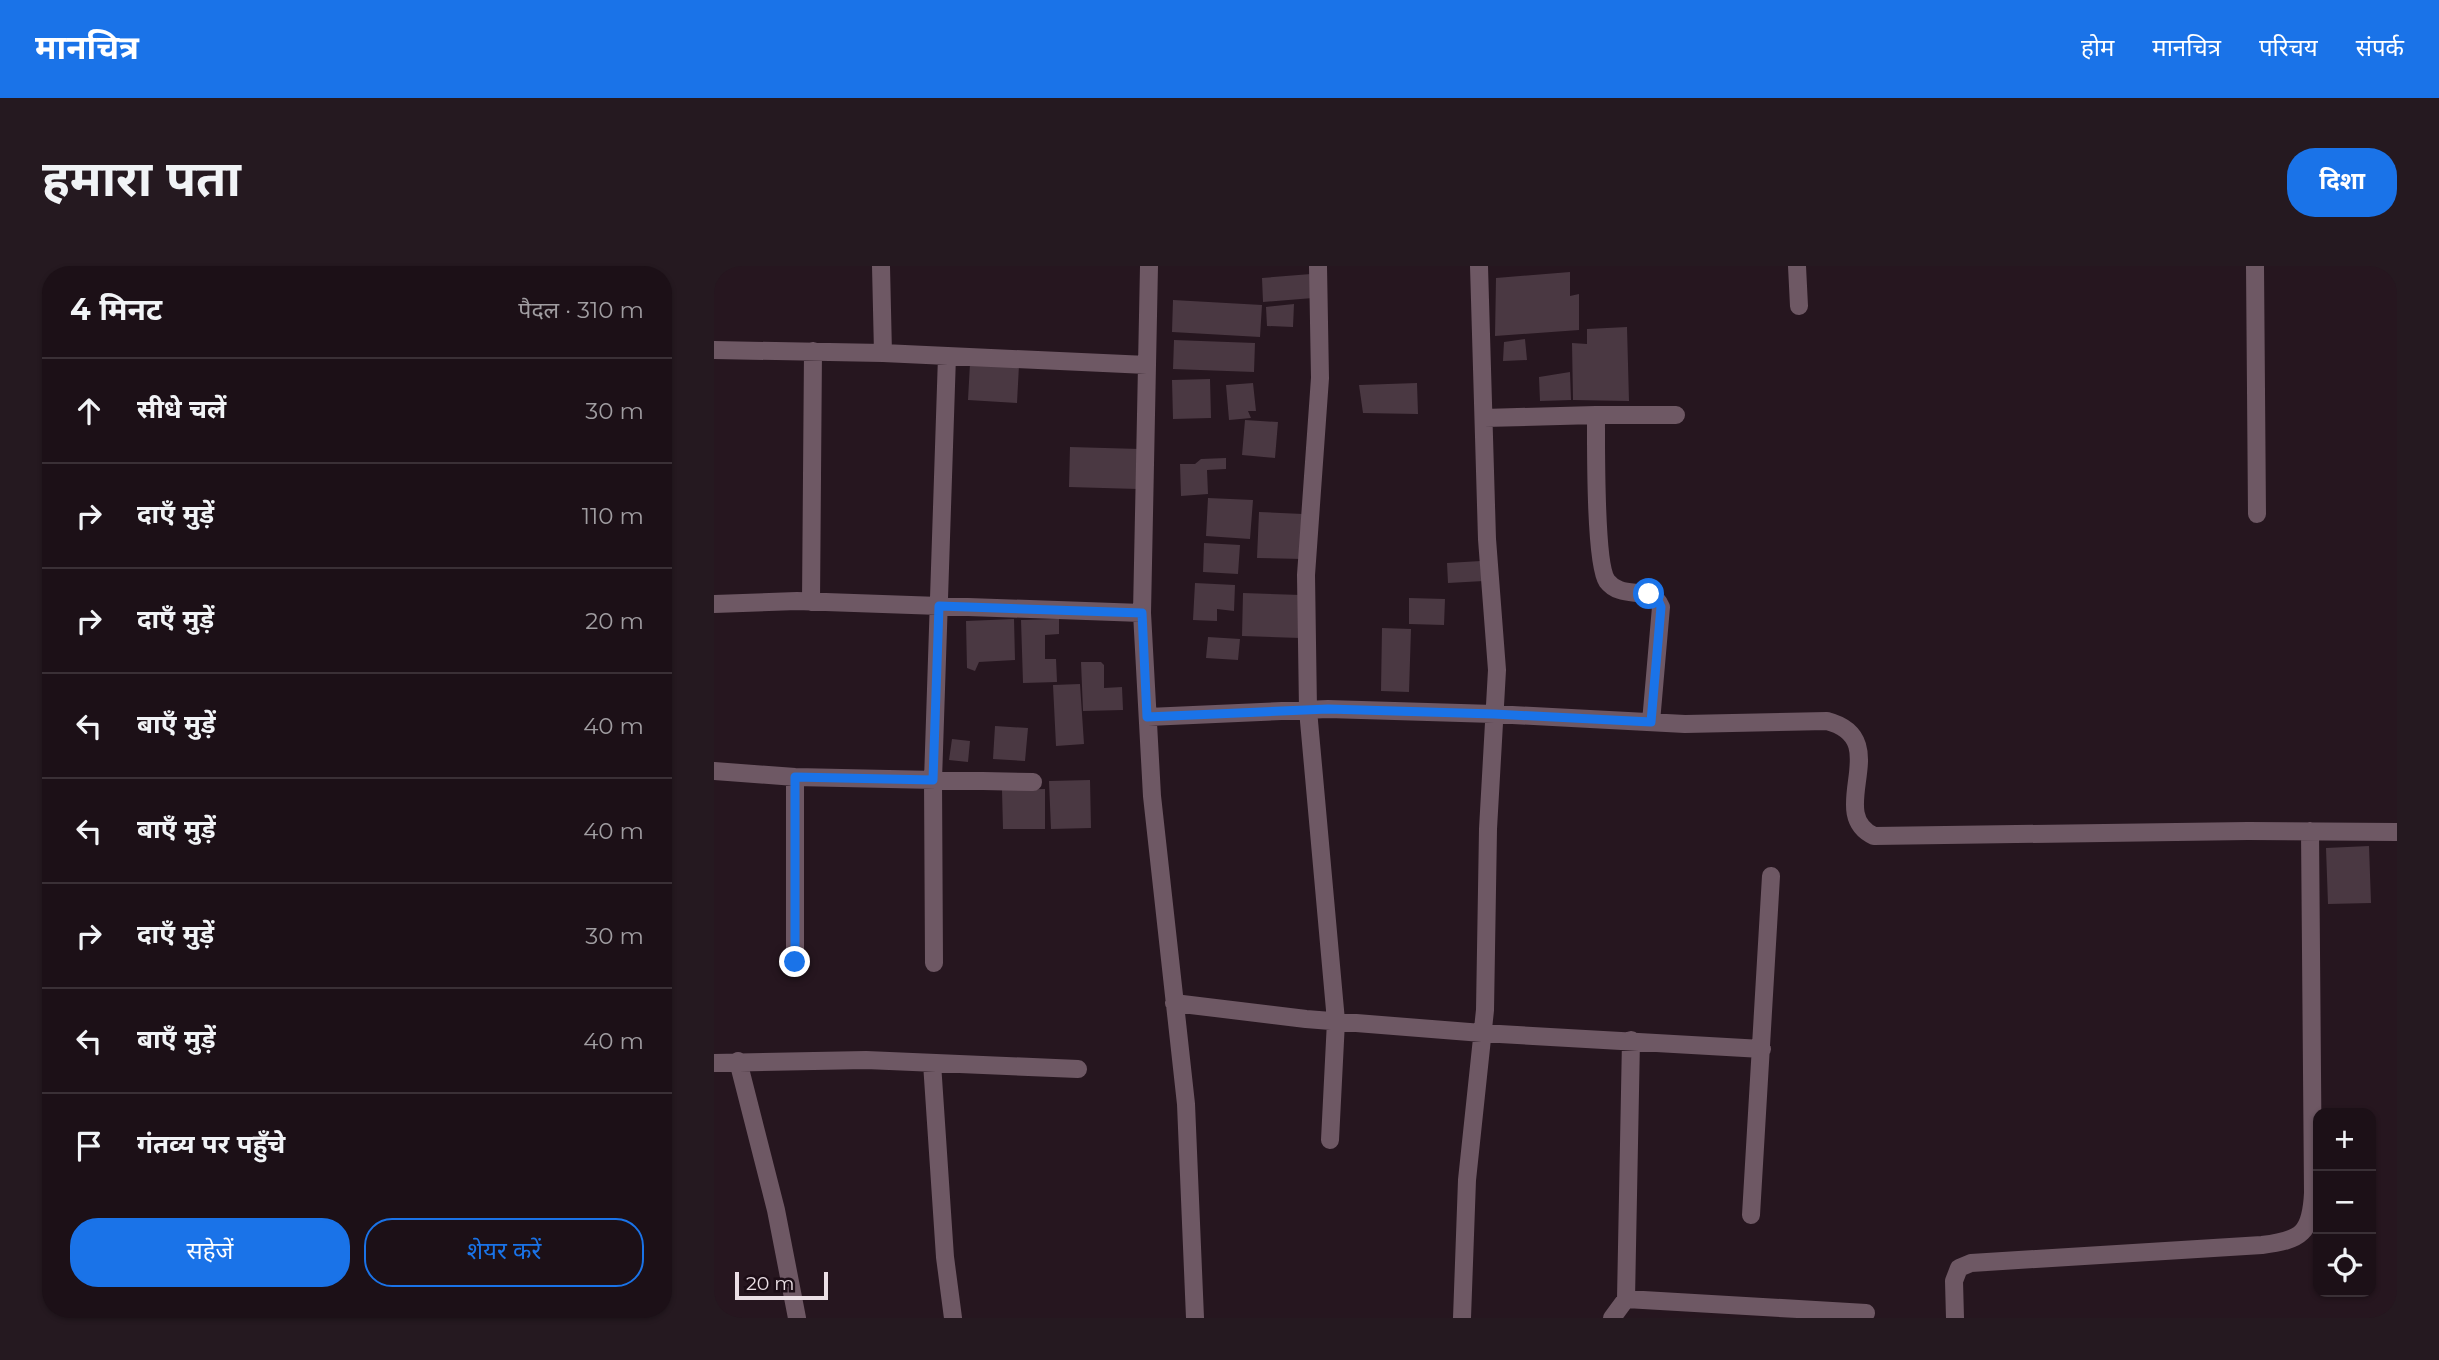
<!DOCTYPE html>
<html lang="hi">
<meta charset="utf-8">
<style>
:root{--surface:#1c1017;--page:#251920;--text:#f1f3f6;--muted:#a09da1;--line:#3a3036;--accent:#1a73e8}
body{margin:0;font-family:Montserrat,"Noto Sans Devanagari",sans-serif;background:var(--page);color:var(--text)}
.controls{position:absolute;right:21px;bottom:21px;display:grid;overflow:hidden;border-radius:14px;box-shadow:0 2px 5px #0004}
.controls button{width:63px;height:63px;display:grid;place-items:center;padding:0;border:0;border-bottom:2px solid var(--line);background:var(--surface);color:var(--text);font:35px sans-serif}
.scale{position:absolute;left:21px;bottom:18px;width:93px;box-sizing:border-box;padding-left:7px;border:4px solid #ebdfe5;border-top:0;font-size:19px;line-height:24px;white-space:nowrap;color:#ebdfe5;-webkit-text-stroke:5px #1c0d16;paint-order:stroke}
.stop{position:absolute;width:21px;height:21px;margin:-16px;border:5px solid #1a73e8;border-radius:50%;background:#fff}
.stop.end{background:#1a73e8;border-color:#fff;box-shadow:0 2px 7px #0008}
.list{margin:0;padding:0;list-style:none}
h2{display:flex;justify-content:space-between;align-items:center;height:91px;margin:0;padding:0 28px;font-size:30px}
h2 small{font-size:23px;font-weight:400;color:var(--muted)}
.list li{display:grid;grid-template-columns:46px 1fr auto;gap:21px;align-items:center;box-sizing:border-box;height:105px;padding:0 28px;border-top:2px solid var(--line)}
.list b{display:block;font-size:26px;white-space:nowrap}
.list em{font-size:23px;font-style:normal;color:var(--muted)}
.actions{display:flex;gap:14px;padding:21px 28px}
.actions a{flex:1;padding:16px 0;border:2px solid var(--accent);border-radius:28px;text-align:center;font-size:24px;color:var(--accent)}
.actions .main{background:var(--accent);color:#fff}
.icon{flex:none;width:38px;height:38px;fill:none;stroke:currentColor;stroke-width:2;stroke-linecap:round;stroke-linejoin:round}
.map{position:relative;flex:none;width:1683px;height:1052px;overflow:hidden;border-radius:28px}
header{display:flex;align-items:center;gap:42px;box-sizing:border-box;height:98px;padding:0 35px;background:var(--accent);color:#fff}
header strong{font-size:33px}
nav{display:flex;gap:38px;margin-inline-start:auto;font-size:24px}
.intro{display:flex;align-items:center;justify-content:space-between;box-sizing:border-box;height:168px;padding:0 42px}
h1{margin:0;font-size:49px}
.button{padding:18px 32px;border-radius:28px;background:var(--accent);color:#fff;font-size:24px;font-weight:700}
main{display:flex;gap:42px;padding:0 42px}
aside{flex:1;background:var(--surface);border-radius:28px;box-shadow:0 2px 5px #0004}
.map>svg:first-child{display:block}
.building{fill:#4a3842}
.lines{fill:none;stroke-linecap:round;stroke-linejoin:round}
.minor{stroke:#6e5864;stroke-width:18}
.route{stroke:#1a73e8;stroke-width:9}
</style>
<header>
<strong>मानचित्र</strong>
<nav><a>होम</a><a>मानचित्र</a><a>परिचय</a><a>संपर्क</a></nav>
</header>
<div class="intro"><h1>हमारा पता</h1><a class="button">दिशा</a></div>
<main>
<aside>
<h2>4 मिनट<small>पैदल · 310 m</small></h2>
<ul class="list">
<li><svg class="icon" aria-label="ahead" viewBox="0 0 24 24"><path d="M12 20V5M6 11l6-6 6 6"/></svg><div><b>सीधे चलें</b></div><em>30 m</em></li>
<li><svg class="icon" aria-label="right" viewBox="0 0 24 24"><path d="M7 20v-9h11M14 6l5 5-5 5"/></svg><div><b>दाएँ मुड़ें</b></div><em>110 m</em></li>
<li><svg class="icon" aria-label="right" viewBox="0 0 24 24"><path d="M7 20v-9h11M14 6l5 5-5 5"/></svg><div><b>दाएँ मुड़ें</b></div><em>20 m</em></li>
<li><svg class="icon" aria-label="left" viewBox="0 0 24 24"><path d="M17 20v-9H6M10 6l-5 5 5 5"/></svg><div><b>बाएँ मुड़ें</b></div><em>40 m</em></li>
<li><svg class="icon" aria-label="left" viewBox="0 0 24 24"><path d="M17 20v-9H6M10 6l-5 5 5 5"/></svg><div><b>बाएँ मुड़ें</b></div><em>40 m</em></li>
<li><svg class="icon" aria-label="right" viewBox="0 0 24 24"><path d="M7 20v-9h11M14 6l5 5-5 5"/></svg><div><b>दाएँ मुड़ें</b></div><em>30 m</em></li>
<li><svg class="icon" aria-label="left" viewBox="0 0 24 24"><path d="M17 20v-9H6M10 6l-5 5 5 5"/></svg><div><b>बाएँ मुड़ें</b></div><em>40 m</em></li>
<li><svg class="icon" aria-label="arrive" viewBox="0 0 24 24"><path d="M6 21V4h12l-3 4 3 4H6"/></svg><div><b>गंतव्य पर पहुँचे</b></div></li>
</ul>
<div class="actions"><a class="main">सहेजें</a><a>शेयर करें</a></div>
</aside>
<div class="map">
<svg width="1683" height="1052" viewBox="0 0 1683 1052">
<rect width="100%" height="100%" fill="#26161f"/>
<path class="building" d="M 856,6 L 856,30 L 865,28 L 865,64 L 781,70 L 782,12 Z
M 597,8 L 599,32 L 549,36 L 548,12 Z
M 459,34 L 548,39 L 546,71 L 458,66 Z
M 580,38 L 579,61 L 553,60 L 552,41 Z
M 913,61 L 915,135 L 859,134 L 858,77 L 873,78 L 873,63 Z
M 811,73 L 813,94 L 789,95 L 790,76 Z
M 460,74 L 541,77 L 540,106 L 459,103 Z
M 256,97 L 305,99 L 303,137 L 254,134 Z
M 856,106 L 857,134 L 826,135 L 825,111 Z
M 496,113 L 497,152 L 459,153 L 458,114 Z
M 539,117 L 542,145 L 534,145 L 537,152 L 515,154 L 512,119 Z
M 703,117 L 704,148 L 649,147 L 645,119 Z
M 531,154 L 564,156 L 561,192 L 528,189 Z
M 356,181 L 426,183 L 424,223 L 355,221 Z
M 512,192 L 512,203 L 493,204 L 494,228 L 467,230 L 466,198 L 481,198 L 487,193 Z
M 494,232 L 539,234 L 536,273 L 492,270 Z
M 545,246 L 589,248 L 588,293 L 543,292 Z
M 490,277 L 526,279 L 524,308 L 489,306 Z
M 767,295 L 770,315 L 734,317 L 733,297 Z
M 481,317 L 521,319 L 520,345 L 503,343 L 503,355 L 479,354 Z
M 529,327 L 587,329 L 586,372 L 528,370 Z
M 695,332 L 731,333 L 730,359 L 695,358 Z
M 300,353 L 301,394 L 265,396 L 261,405 L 253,402 L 252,355 Z
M 345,353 L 345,368 L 331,369 L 331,393 L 342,393 L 343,416 L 309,417 L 307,354 Z
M 668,362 L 697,363 L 695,426 L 667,425 Z
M 494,371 L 526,373 L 524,394 L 492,392 Z
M 367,396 L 387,396 L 390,399 L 390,422 L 408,421 L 409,444 L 369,445 Z
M 366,418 L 370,478 L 342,480 L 339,419 Z
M 281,460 L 314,462 L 311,495 L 279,493 Z
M 238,473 L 256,475 L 254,496 L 235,494 Z
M 376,514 L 377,562 L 337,563 L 335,515 Z
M 331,523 L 331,563 L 289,563 L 288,524 Z
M 1655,580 L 1657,637 L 1614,638 L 1612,582 Z"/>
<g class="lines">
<path class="minor" d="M 167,0 L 169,87
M 435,0 L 428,347 L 438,530 L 472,838 L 481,1052
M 604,0 L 606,112 L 592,309 L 594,444 L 622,755 L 616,874
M 1083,0 L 1085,40
M 1541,0 L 1543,248
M 0,84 L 169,87 L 433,99
M 882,149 C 882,177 881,298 893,315 C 908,335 938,318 947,341 L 937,456
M 770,152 L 882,149 L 962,149
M 97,336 L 99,85
M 0,338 L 83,335 L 428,347
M 434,451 L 614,443 L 780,448 L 971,458 L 1113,455 C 1182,473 1110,547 1160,570 L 1534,565 L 1683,566
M 0,505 L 81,511 L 319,516
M 81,696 L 81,511
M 220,697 L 219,514 L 233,90
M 460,737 L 592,753 L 768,767 L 1048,783
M 917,774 L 912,1033 L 1152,1047
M 24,795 L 62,944 L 83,1052
M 0,797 L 152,794 L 364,803
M 218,797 L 231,991 L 239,1052
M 1037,949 L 1057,610
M 748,1052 L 753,914 L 771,744 L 774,563 L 783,404 L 773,273 L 765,0
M 898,1052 L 912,1033
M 1241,1052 L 1240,1015 L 1245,1002 L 1257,997 L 1548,979 C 1588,974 1597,967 1599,927 L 1596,565"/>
</g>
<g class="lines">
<path class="route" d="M 81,696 L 81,511 L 219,514 L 225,340 L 428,347 L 433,451 L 614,443 L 780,448 L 937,456 L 947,341 L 944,334 L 935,328"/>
</g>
</svg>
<div class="controls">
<button>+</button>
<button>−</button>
<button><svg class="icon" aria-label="locate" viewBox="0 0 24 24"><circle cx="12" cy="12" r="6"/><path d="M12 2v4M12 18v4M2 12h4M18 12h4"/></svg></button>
</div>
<div class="scale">20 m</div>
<div class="stop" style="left:935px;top:328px"></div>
<div class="stop end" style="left:81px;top:696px"></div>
</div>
</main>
